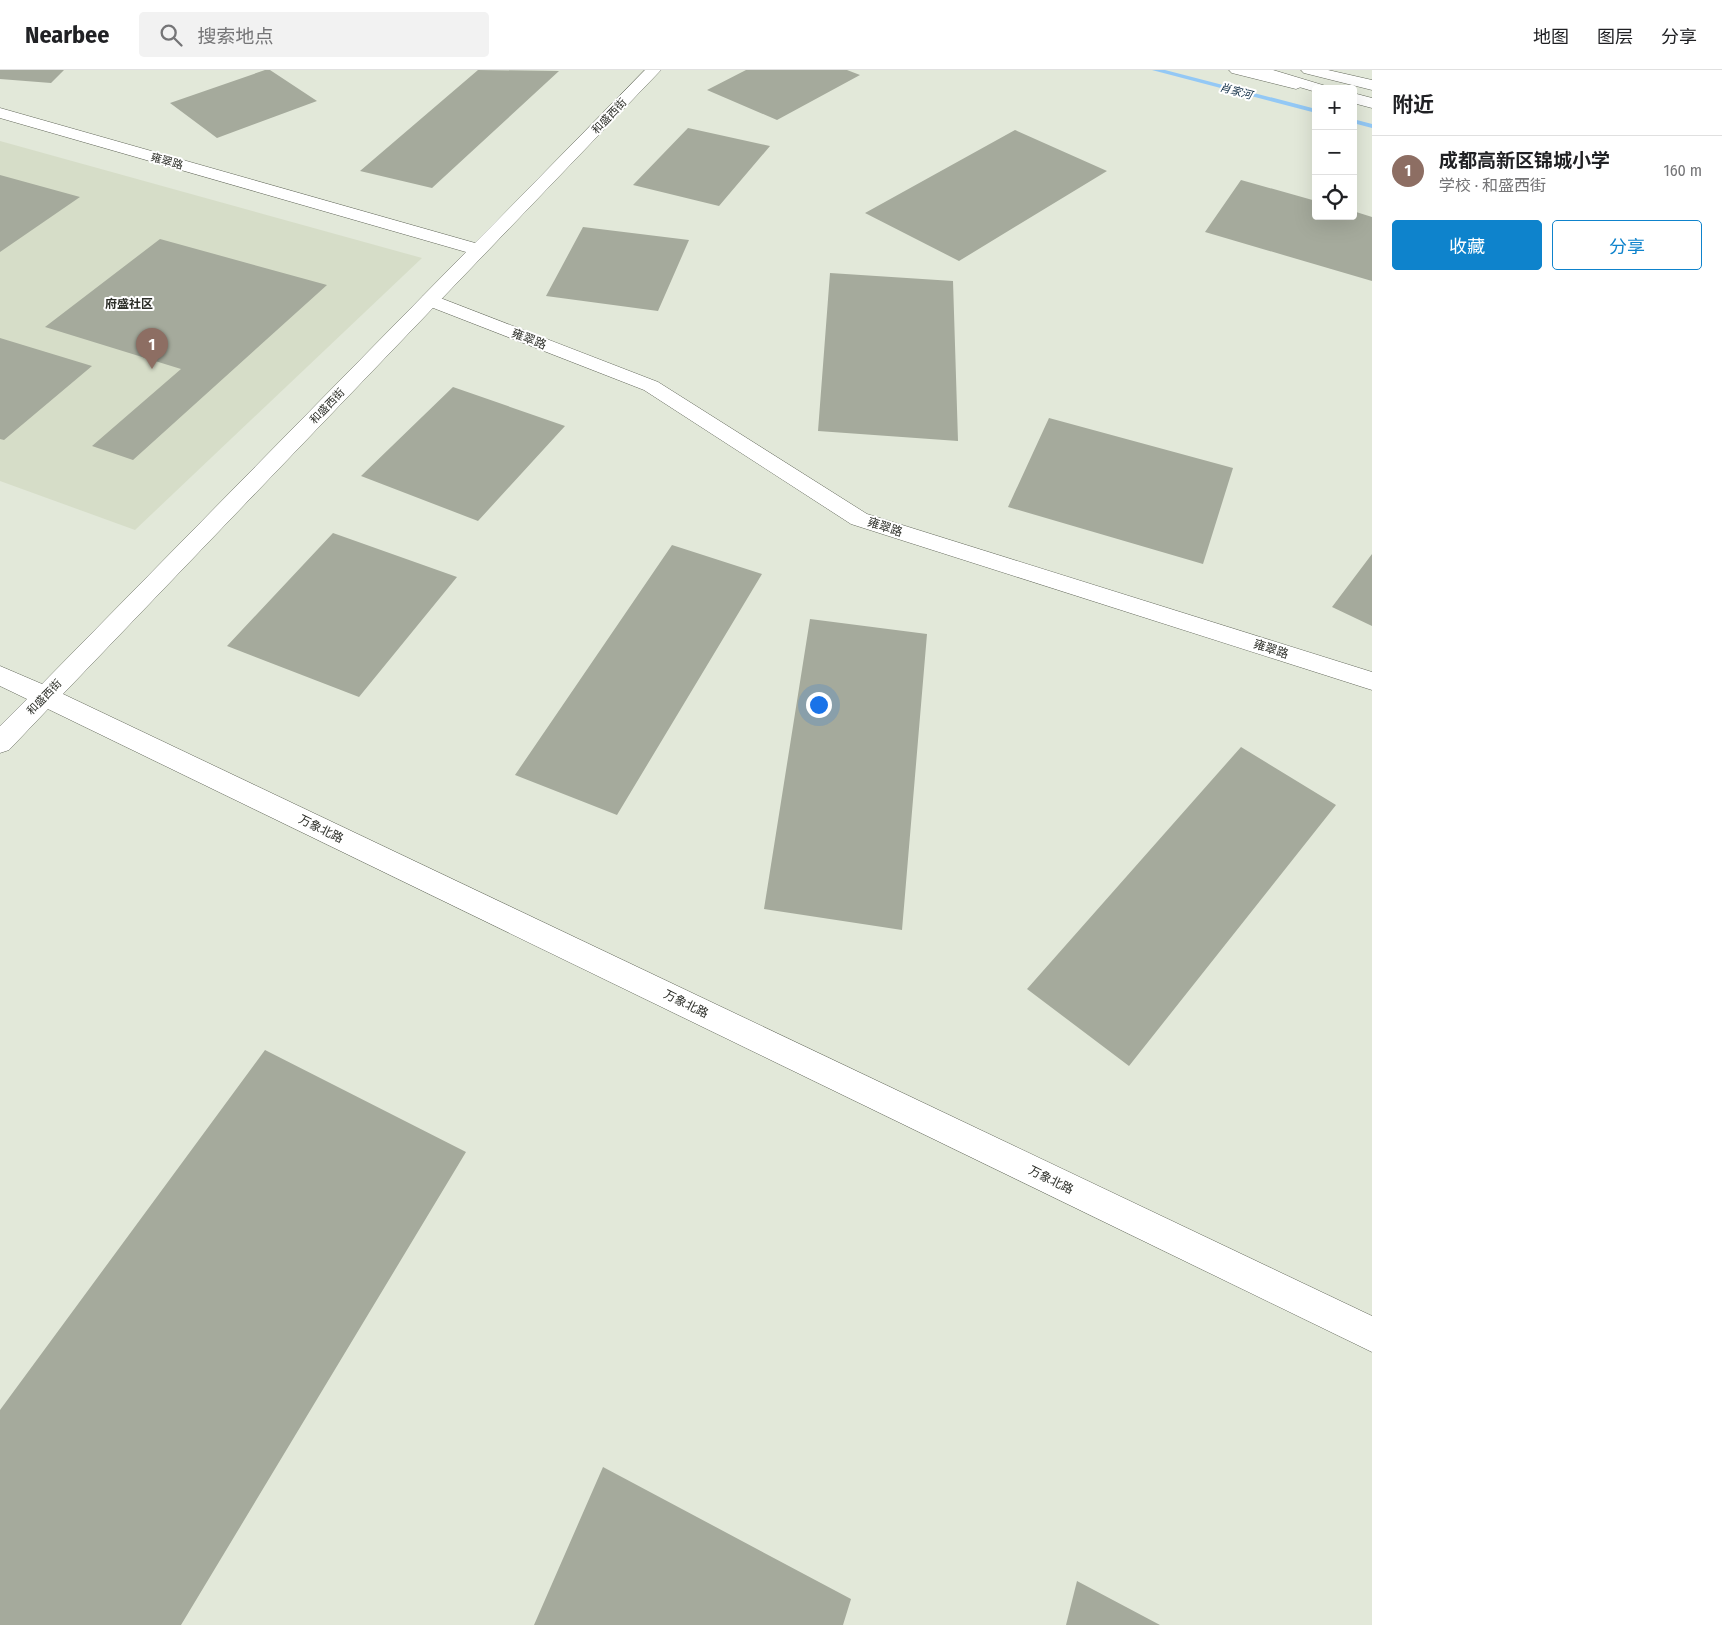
<!DOCTYPE html>
<html lang="zh">
<meta charset="utf-8">
<style>
:root{--surface:#fff;--page:#f2f2f2;--text:#202124;--muted:#757577;--line:#e0e0e0;--accent:#0e83cc}
body{margin:0;font-family:"Fira Sans Condensed","Noto Sans SC",sans-serif;background:var(--page);color:var(--text)}
.controls{position:absolute;right:15px;top:15px;display:grid;overflow:hidden;border-radius:5px;box-shadow:0 5px 20px #0002}
.controls button{width:45px;height:45px;display:grid;place-items:center;padding:0;border:0;border-bottom:1px solid var(--line);background:var(--surface);color:var(--text);font:25px sans-serif}
.you{position:absolute;left:818px;top:634px;width:18px;height:18px;margin:-12px;border:4px solid #fff;border-radius:50%;background:#1a73e8;box-shadow:0 0 0 8px #1a73e833}
.badge{display:grid;place-items:center;width:32px;height:32px;border-radius:50%;background:var(--accent);color:#fff;font-size:16px;font-weight:700}
.pin{position:absolute;translate:-50% -41px;filter:drop-shadow(0 1px 2px #0008)}
.pin::after{content:'';position:absolute;top:26px;width:18px;height:15px;background:inherit;clip-path:polygon(0 0,100% 0,50% 100%)}
.list{margin:0;padding:0;list-style:none}
h2{display:flex;justify-content:space-between;align-items:center;height:65px;margin:0;padding:0 20px;font-size:21px}
h2 small{font-size:16px;font-weight:400;color:var(--muted)}
.list li{display:grid;grid-template-columns:32px 1fr auto;gap:15px;align-items:center;box-sizing:border-box;height:70px;padding:0 20px;border-top:1px solid var(--line)}
.list b{display:block;font-size:19px;white-space:nowrap}
.list p{margin:0;font-size:16px;white-space:nowrap;color:var(--muted)}
.list em{font-size:16px;font-style:normal;color:var(--muted)}
.actions{display:flex;gap:10px;padding:15px 20px}
.actions a{flex:1;padding:11px 0;border:1px solid var(--accent);border-radius:5px;text-align:center;font-size:18px;color:var(--accent)}
.actions .main{background:var(--accent);color:#fff}
.icon{flex:none;width:28px;height:28px;fill:none;stroke:currentColor;stroke-width:2;stroke-linecap:round;stroke-linejoin:round}
.map{position:relative;flex:none;width:1372px;height:1555px;overflow:hidden}
header{display:flex;align-items:center;gap:30px;box-sizing:border-box;height:70px;padding:0 25px;background:var(--surface);border-bottom:1px solid var(--line)}
header strong{font-size:24px}
nav{display:flex;gap:28px;margin-inline-start:auto;font-size:18px}
.search{width:350px;height:45px;background:var(--page);display:flex;align-items:center;gap:12px;box-sizing:border-box;padding:0 18px;border-radius:5px;color:var(--muted);font-size:19px}
main{display:flex}
aside{flex:1;background:var(--surface)}
.map>svg:first-child{display:block}
.built{fill:#d6ddc8}
.lines{fill:none;stroke-linecap:round;stroke-linejoin:round}
.stream{fill:#93c8f5;fill-rule:evenodd}
.building{fill:#a5aa9c}
.street-casing{stroke:#64695c;stroke-width:1}
.secondary-casing{stroke:#64695c;stroke-width:1}
.highway-casing{stroke:#64695c;stroke-width:1}
.street{fill:#fff;fill-rule:evenodd}
.secondary{fill:#fff;fill-rule:evenodd}
.highway{fill:#fff;fill-rule:evenodd}
.labels{text-anchor:middle;stroke-width:4;stroke-linejoin:round;paint-order:stroke}
.far-water-label{font-size:11px;font-style:italic;fill:#153249;stroke:#fff}
.far-street-label{font-size:11px;fill:#2c2e28;stroke:#fff}
.far-quarter-label{font-size:12px;font-weight:bold;fill:#2c2e28;stroke:#fff}
.street-label{font-size:12px;fill:#2c2e28;stroke:#fff}
</style>
<header>
<strong>Nearbee</strong>
<div class="search"><svg class="icon" aria-label="search" viewBox="0 0 24 24"><circle cx="10" cy="10" r="6"/><path d="M15 15l6 6"/></svg>搜索地点</div>
<nav><a>地图</a><a>图层</a><a>分享</a></nav>
</header>
<main>
<div class="map">
<svg width="1372" height="1555" viewBox="0 0 1372 1555">
<rect width="100%" height="100%" fill="#e2e8d9"/>
<path class="built" d="M 0,71 L 422,188 L 135,460 L 0,411 Z"/>
<g class="lines">
<path class="stream" d="M 1152,0 L 1165,0 L 1316,39 L 1316,43 Z
M 1353,49 L 1372,54 L 1372,58 L 1353,53 Z"/>
</g>
<path class="building" d="M 0,0 L 64,0 L 51,13 L 0,9 Z
M 265,0 L 270,0 L 317,31 L 217,68 L 170,33 Z
M 478,0 L 559,1 L 432,118 L 360,101 Z
M 746,0 L 847,0 L 860,5 L 777,50 L 707,20 Z
M 688,58 L 770,76 L 719,136 L 633,115 Z
M 1015,60 L 1107,101 L 959,191 L 865,143 Z
M 0,105 L 80,127 L 0,182 Z
M 1241,110 L 1316,131 L 1316,146 L 1353,146 L 1353,141 L 1372,147 L 1372,211 L 1205,162 Z
M 583,157 L 689,170 L 658,241 L 546,226 Z
M 160,169 L 327,215 L 133,390 L 92,376 L 181,299 L 45,257 Z
M 830,203 L 953,211 L 958,371 L 818,361 Z
M 0,268 L 92,296 L 4,370 L 0,369 Z
M 453,317 L 565,356 L 478,451 L 361,406 Z
M 1049,348 L 1233,398 L 1203,494 L 1008,437 Z
M 333,463 L 457,507 L 359,627 L 227,576 Z
M 672,475 L 762,504 L 617,745 L 515,705 Z
M 1372,484 L 1372,556 L 1332,537 Z
M 810,549 L 927,564 L 902,860 L 764,839 Z
M 1241,677 L 1336,735 L 1129,996 L 1027,919 Z
M 265,980 L 466,1082 L 181,1555 L 0,1555 L 0,1340 Z
M 603,1397 L 851,1529 L 843,1555 L 534,1555 Z
M 1077,1511 L 1160,1555 L 1066,1555 Z"/>
<g class="lines">
<g class="street-casing">
<path id="street" d="M 430,224 L 658,312 L 867,444 L 1372,602 L 1372,620 L 851,454 L 644,320 L 423,234 L 421,230 L 423,226 Z"/>
</g>
<g class="secondary-casing">
<path id="secondary" d="M 645,0 L 661,0 L 63,624 L 1372,1246 L 1372,1282 L 48,639 L 9,680 L 0,683 L 0,656 L 27,629 L 0,616 L 0,596 L 42,614 L 466,182 L 0,48 L 0,38 L 475,173 Z
M 1229,0 L 1256,0 L 1301,11 L 1304,14 L 1301,17 L 1296,19 L 1232,3 Z
M 1353,23 L 1372,28 L 1372,38 L 1353,33 Z"/>
</g>
<g class="highway-casing">
<path id="highway" d="M 1249,0 L 1273,0 L 1326,16 L 1329,19 L 1316,19 L 1316,22 L 1252,3 Z
M 1301,0 L 1328,0 L 1372,10 L 1372,20 L 1304,3 Z"/>
</g>
<use href="#street" class="street"/>
<use href="#secondary" class="secondary"/>
<use href="#highway" class="highway"/>
</g>
<g class="labels">
<g class="far-water-label">
<text transform="translate(1236 21) rotate(15)" y="4">肖家河</text>
</g>
<g class="far-street-label">
<text transform="translate(609 46) rotate(-46)" y="4">和盛西街</text>
<text transform="translate(167 91) rotate(16)" y="4">雍翠路</text>
<text transform="translate(327 336) rotate(-46)" y="4">和盛西街</text>
<text transform="translate(44 627) rotate(-46)" y="4">和盛西街</text>
</g>
<g class="far-quarter-label">
<text x="129" y="238">府盛社区</text>
</g>
<g class="street-label">
<text transform="translate(529 269) rotate(21)" y="4">雍翠路</text>
<text transform="translate(885 457) rotate(18)" y="4">雍翠路</text>
<text transform="translate(1271 579) rotate(18)" y="4">雍翠路</text>
<text transform="translate(321 759) rotate(26)" y="4">万象北路</text>
<text transform="translate(686 934) rotate(26)" y="4">万象北路</text>
<text transform="translate(1051 1110) rotate(26)" y="4">万象北路</text>
</g>
</g>
</svg>
<div class="controls">
<button>+</button>
<button>−</button>
<button><svg class="icon" aria-label="locate" viewBox="0 0 24 24"><circle cx="12" cy="12" r="6"/><path d="M12 2v4M12 18v4M2 12h4M18 12h4"/></svg></button>
</div>
<div class="you"></div>
<div class="pin badge" style="left:152px;top:299px;background:#8d6e63">1</div>
</div>
<aside>
<h2>附近<small></small></h2>
<ul class="list">
<li><span class="badge" style="background:#8d6e63">1</span><div><b>成都高新区锦城小学</b><p>学校 · 和盛西街</p></div><em>160 m</em></li>
</ul>
<div class="actions"><a class="main">收藏</a><a>分享</a></div>
</aside>
</main>
